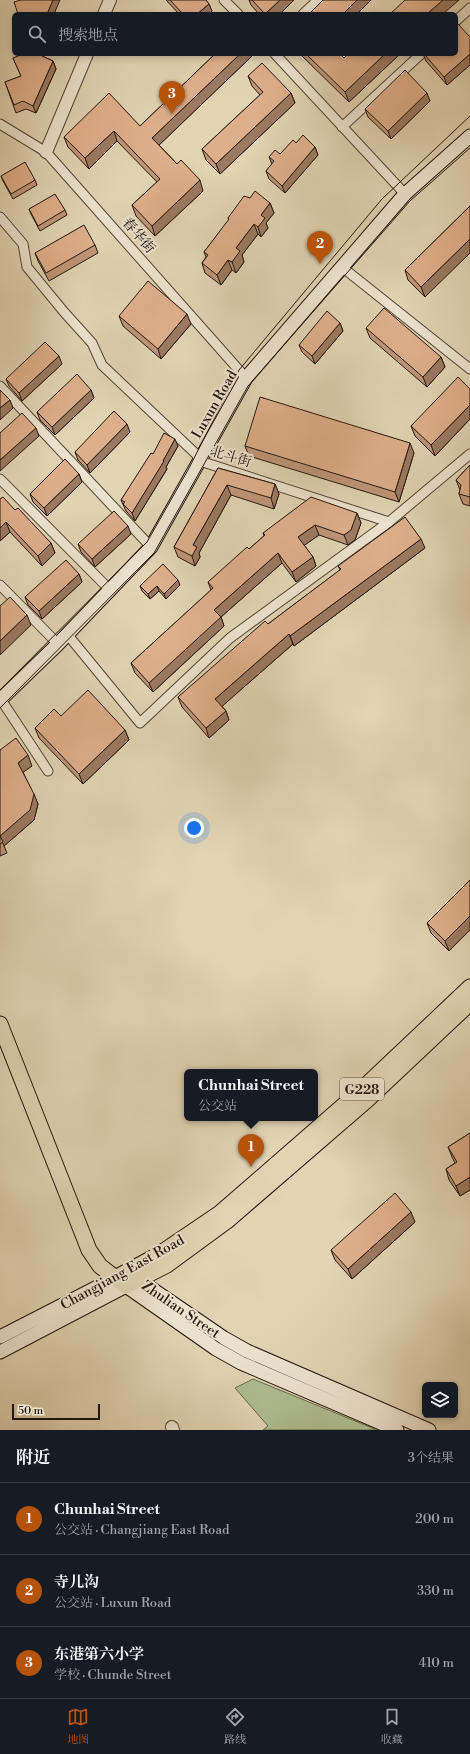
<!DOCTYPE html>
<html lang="zh">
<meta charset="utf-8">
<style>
:root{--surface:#171b24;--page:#20242c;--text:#f1f3f6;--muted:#9ea1a6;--line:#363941;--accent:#b45309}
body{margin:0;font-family:"Libre Bodoni","Noto Serif SC",serif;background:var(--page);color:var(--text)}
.controls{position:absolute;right:12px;bottom:12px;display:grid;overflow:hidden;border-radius:6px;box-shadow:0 2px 6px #0003}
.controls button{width:36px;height:36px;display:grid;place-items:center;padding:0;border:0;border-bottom:1px solid var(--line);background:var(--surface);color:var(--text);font:20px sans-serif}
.scale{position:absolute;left:12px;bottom:10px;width:88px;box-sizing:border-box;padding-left:4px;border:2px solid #24170e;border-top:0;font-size:11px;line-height:14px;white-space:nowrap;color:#24170e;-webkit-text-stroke:3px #ece3ce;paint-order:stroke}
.you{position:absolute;left:194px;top:828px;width:14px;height:14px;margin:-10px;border:3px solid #fff;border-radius:50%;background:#1a73e8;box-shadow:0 0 0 6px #1a73e833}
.badge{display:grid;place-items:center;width:26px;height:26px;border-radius:50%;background:var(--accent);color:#fff;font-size:13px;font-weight:700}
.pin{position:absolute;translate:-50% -33px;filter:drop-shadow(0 1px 2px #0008)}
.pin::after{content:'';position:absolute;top:21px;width:14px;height:12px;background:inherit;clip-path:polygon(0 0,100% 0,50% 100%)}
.popup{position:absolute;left:184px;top:1069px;width:134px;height:52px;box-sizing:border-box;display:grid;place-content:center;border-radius:6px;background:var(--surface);filter:drop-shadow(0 1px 3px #0005);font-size:13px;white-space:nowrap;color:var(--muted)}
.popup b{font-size:15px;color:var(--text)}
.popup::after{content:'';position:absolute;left:50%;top:100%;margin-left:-8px;border:8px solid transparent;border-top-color:var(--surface)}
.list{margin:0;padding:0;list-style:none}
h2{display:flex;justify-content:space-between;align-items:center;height:52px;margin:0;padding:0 16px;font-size:17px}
h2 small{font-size:13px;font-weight:400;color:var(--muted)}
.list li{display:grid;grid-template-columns:26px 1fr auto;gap:12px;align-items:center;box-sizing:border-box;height:72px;padding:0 16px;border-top:1px solid var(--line)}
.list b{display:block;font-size:15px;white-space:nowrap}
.list p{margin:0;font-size:13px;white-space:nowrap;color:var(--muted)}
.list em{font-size:13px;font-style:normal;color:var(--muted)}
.icon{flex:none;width:22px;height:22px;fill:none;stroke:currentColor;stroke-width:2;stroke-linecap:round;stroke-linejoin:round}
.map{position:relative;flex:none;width:470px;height:1430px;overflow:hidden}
.search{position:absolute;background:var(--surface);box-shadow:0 2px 6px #0003;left:12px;right:12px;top:12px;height:44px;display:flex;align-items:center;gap:10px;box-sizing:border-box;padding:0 14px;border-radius:6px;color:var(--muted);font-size:15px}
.sheet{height:268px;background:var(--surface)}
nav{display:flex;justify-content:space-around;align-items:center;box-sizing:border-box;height:56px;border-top:1px solid var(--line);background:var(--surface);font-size:11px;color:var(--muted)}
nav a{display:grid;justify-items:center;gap:2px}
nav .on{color:var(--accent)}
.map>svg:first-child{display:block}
.green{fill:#aebd90;stroke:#696a4f}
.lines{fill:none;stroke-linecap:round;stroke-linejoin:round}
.minor-casing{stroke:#534637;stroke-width:11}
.tertiary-casing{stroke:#534637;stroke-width:14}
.secondary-casing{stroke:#24170e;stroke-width:15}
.trunk-casing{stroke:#24170e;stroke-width:17}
.minor{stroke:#ece3ce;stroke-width:9}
.tertiary{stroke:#ece3ce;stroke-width:12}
.secondary{stroke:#ece3ce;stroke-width:13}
.trunk{stroke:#e1d4b3;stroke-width:15}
.tram{stroke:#24170e;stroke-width:1}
.wall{fill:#bf9678;stroke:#24170e}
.shaded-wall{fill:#9b7a61;stroke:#24170e}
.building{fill:#deaf8b;stroke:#24170e}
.labels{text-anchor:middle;stroke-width:4;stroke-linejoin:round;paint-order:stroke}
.shield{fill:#ece3ce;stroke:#605448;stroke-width:1}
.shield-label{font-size:13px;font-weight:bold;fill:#24170e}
.street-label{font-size:14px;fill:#24170e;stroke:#ece3ce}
</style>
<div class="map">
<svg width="470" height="1430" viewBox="0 0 470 1430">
<rect width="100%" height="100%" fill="#e1d4b3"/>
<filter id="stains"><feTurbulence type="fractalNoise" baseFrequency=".005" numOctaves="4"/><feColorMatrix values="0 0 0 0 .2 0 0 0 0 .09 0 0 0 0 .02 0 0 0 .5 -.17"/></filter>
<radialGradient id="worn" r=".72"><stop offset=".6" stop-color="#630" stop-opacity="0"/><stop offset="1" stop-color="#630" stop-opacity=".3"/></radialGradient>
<path class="green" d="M 253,1379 L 377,1430 L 263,1430 L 268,1426 L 235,1388 Z"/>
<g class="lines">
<g class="minor-casing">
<path id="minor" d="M 224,0 L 238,14
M 303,14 L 318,0
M 456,21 L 470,8
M 275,54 L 405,194
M 0,124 L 46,152 L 246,378
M 342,127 L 421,54
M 0,217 L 23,244 L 27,267 L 64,312 L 92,343 L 102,365 L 196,454 L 200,461 L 389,522
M 342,267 L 470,369
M 0,386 L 151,547
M 0,479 L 110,590
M 0,585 L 58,644
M 67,634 L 140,723 L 230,638 L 389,522 L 470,454
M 0,698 L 48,771"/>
</g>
<g class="tertiary-casing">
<path id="tertiary" d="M 104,14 L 110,0
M 46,152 L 87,54
M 172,1427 L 173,1430"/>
</g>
<g class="secondary-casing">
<path id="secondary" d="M 0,700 L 58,644 L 151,547 L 246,378 L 405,194 L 470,136
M 0,1337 L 115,1278 L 129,1277 L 139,1280 L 224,1338 L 247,1351 L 429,1430
M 0,1352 L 126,1286 L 216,1349 L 241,1363 L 397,1430"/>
</g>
<g class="trunk-casing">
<path id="trunk" d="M 0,1024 L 89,1250 L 100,1266 L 126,1286 L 167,1265 L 227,1221 L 367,1100 L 470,1003
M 115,1278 L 158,1255 L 220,1213 L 359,1092 L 470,987"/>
</g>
<use href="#minor" class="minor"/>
<use href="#tertiary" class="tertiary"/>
<use href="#secondary" class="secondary"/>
<use href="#trunk" class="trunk"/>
<path class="tram" d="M 0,690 L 147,542 L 188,470 L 239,370 L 382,199 L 470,116
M 0,708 L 154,553 L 248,386 L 410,201 L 470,148"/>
</g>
<path class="wall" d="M 166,0 L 206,0 L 209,4 L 212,11 L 209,14 L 179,14 Z
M 249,0 L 294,0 L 280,14 L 259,14 L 251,5 Z
M 470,37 L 470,65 L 447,85 L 426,61 L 423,54 L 456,54 Z
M 215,54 L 251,54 L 252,56 L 159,145 L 203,191 L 155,236 L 136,216 L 132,205 L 157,182 L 117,141 L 89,169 L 68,147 L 64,137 L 140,126 Z
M 300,54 L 340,54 L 344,58 L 348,54 L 400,54 L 349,102 Z
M 42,56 L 53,61 L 56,69 L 36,113 L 26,109 L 16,113 L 5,82 L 21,76 L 13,58 Z
M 248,76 L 291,93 L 295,103 L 220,174 L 206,160 L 202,149 L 260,95 L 252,86 Z
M 430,101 L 391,139 L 368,117 L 365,109 Z
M 296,143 L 315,147 L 318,155 L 285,193 L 269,179 L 266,171 L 272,164 L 269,157 L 280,154 Z
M 1,176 L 35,180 L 37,185 L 13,199 L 3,181 Z
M 270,203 L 274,213 L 266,223 L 268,228 L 261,237 L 258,234 L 242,255 L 244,262 L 236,273 L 232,270 L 221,285 L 205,273 L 202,263 L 206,257 L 204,252 L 229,220 L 228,218 Z
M 470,206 L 425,297 L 408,280 L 405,270 Z
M 29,209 L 65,210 L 67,215 L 40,231 L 31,214 Z
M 95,245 L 98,253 L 49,281 L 38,261 L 35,253 Z
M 119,316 L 191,324 L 161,359 L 123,326 Z
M 340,323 L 343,331 L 315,364 L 302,352 L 299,345 Z
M 366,328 L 441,357 L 445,367 L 427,387 L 370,338 Z
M 62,364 L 22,401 L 9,386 L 6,379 Z
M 470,389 L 470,419 L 435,456 L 415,436 L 411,426 Z
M 91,390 L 94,398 L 55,435 L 40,420 L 37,412 Z
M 130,432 L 90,473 L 78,460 L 75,452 Z
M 178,446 L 166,467 L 167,469 L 135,521 L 126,511 L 121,500 L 153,454 Z
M 245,446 L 414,453 L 399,502 L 249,456 Z
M 470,465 L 470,506 L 463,504 L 459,494 L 460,490 L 456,480 Z
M 218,468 L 275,484 L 279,494 L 274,509 L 231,495 L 199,553 L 200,557 L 195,566 L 178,557 L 174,547 Z
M 79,474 L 82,482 L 47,516 L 33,502 L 30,494 Z
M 0,499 L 15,510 L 51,543 L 55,553 L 42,566 L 10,532 L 0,541 Z
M 357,513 L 361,523 L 355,540 L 348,545 L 319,535 L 304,545 L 313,557 L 316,566 L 296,582 L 282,563 L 221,617 L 224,626 L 153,692 L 135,673 L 131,663 L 211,590 L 208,582 L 249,549 L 264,536 L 263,533 Z
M 131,534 L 95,567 L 81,552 L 78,544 Z
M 425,548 L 294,646 L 293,644 L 222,706 L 226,711 L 229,720 L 209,738 L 182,707 L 178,697 L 268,624 L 340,570 L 338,566 Z
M 79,574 L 82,582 L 42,619 L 28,605 L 25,597 Z
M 180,585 L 166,599 L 159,591 L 150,599 L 142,591 L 140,586 Z
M 61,716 L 125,730 L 129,740 L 83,784 L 39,738 L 35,728 Z
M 0,750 L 32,766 L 23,772 L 38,804 L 34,820 L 4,846 L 7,853 L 0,856 Z
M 470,880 L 470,930 L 449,951 L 431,933 L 427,923 Z
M 470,1133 L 470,1190 L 460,1196 L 449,1180 L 446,1169 L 455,1163 L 452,1157 L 448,1147 Z
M 415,1222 L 352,1279 L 335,1260 L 331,1250 Z"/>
<path class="shaded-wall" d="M 53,0 L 60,0 L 54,14 L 47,14 Z
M 280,0 L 294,0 L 280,14 L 265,14 Z
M 357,0 L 371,0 L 357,14 L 343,14 Z
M 443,0 L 459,0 L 443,14 L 427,14 Z
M 209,4 L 212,11 L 209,14 L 197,14 Z
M 240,54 L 251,54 L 252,56 L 156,148 L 152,138 Z
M 385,54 L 400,54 L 349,102 L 345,92 Z
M 470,54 L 470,65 L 447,85 L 444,77 Z
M 53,61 L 56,69 L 36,113 L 33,106 Z
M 291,93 L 295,103 L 220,174 L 216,164 Z
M 427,93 L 430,101 L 391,139 L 388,131 Z
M 114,131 L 117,141 L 89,169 L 85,158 Z
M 315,147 L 318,155 L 285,193 L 282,186 Z
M 200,180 L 203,191 L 155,236 L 152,226 Z
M 270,203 L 274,213 L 266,223 L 268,228 L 261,237 L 258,227 L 261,215 Z
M 254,224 L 258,234 L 242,255 L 244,262 L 236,273 L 232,262 L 236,248 Z
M 470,239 L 470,253 L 425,297 L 421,287 Z
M 228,260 L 232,270 L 221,285 L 217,275 Z
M 187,314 L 191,324 L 161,359 L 158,349 Z
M 340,323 L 343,331 L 315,364 L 312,356 Z
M 59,356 L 62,364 L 22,401 L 19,393 Z
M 441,357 L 445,367 L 427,387 L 423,377 Z
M 91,390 L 94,398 L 55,435 L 52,427 Z
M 10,400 L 13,408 L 0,420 L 0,408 Z
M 470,405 L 470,419 L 435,456 L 431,445 Z
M 127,424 L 130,432 L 90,473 L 87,465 Z
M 36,428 L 39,436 L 0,471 L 0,460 Z
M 175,439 L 178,446 L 166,467 L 167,469 L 135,521 L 132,513 L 163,461 Z
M 410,443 L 414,453 L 399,502 L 395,492 Z
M 79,474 L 82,482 L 47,516 L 44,508 Z
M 275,484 L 279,494 L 274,509 L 271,498 Z
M 227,485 L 231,495 L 199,553 L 200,557 L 195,566 L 192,556 L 193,545 Z
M 357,513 L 361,523 L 355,540 L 348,545 L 344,535 Z
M 6,522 L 10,532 L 0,541 L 0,528 Z
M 315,525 L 319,535 L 302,547 L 298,537 Z
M 128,526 L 131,534 L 95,567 L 92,559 Z
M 421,539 L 425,548 L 294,646 L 290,636 Z
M 51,543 L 55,553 L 42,566 L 38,556 Z
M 278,553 L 282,563 L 221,617 L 224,626 L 153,692 L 149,683 L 214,610 Z
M 313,557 L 316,566 L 296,582 L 292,572 Z
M 79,574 L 82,582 L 42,619 L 39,611 Z
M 178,580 L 180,585 L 166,599 L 164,594 Z
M 157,586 L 159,591 L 150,599 L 148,594 Z
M 27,615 L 31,625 L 0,655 L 0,641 Z
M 289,634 L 293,644 L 219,709 L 215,699 Z
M 226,711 L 229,720 L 209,738 L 206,728 Z
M 125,730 L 129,740 L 83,784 L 79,774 Z
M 28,755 L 32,766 L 22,773 L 18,763 Z
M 34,794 L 38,804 L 34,820 L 4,846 L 0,836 Z
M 470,916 L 470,930 L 449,951 L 445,941 Z
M 470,1177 L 470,1190 L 460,1196 L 456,1186 Z
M 411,1212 L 415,1222 L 352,1279 L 348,1269 Z"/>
<path class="building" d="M 21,0 L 53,0 L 47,14 L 18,14 L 14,2 Z
M 170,0 L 206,0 L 209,4 L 197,14 L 183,14 Z
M 252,0 L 280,0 L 265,14 Z
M 323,0 L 357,0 L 343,14 L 309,14 Z
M 405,0 L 443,0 L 427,14 L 390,14 Z
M 457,23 L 470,37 L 470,54 L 444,77 L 424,54 L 456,54 L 456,24 Z
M 23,54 L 41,54 L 42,56 L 53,61 L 33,106 L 23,101 L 14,105 L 5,82 L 21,76 L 13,58 Z
M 215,54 L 240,54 L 152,138 L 177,164 L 181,160 L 200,180 L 152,226 L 132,205 L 160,179 L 114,131 L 85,158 L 64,137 L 109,93 L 140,126 Z
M 306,54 L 340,54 L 344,58 L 348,54 L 385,54 L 345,92 Z
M 262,63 L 291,93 L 216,164 L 202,149 L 263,92 L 248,76 Z
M 405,70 L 427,93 L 388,131 L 365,109 Z
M 303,135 L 315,147 L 282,186 L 266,171 L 274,161 L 269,157 L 275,150 L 280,154 L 293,140 L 296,143 Z
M 25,162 L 35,180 L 11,194 L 1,176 Z
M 255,191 L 270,203 L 261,215 L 265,218 L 258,227 L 254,224 L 236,248 L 240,251 L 232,262 L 228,260 L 217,275 L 202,263 L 208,255 L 204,252 L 229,219 L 228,218 L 244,196 L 250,198 Z
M 55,194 L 65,210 L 38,226 L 29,209 Z
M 470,206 L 470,239 L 421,287 L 405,270 Z
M 84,225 L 95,245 L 46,273 L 35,253 Z
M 148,281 L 187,314 L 158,349 L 119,316 Z
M 384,308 L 441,357 L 423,377 L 366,328 Z
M 327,311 L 340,323 L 312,356 L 299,345 Z
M 45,342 L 59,356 L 19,393 L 6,379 Z
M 77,374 L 91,390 L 52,427 L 37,412 Z
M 458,377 L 470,389 L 470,405 L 431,445 L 411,426 Z
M 0,390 L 10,400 L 0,408 Z
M 260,397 L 410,443 L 395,492 L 245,446 Z
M 114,411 L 127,424 L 87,465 L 75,452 Z
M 22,413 L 36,428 L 0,460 L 0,433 Z
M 164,433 L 175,439 L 163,461 L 164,461 L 132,513 L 123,504 L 125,502 L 121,500 L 151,453 L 153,454 Z
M 65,459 L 79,474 L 44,508 L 30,494 Z
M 470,465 L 470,497 L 459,494 L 461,485 L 456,480 Z
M 218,468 L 275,484 L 271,498 L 227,485 L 193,545 L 197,547 L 192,556 L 174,547 Z
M 3,497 L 15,510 L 18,508 L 51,543 L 38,556 L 6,522 L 0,528 L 0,499 Z
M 311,497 L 357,513 L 351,530 L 344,535 L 315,525 L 298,537 L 313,557 L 292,572 L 278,553 L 214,610 L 221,617 L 149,683 L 131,663 L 213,588 L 208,582 L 247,547 L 249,549 L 265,535 L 263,533 Z
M 114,511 L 128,526 L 92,559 L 78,544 Z
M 405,517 L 421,539 L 290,636 L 289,634 L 215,699 L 226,711 L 206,728 L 178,697 L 265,621 L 268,624 L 341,569 L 338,566 Z
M 66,560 L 79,574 L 39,611 L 25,597 Z
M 163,564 L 178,580 L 164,594 L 157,586 L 148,594 L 140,586 Z
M 10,597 L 27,615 L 0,641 L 0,606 Z
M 88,690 L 125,730 L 79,774 L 35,728 L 54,709 L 61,716 Z
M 16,738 L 28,755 L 18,763 L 34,794 L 30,810 L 0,836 L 0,750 Z
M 0,836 L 3,842 L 0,844 Z
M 470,880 L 470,916 L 445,941 L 427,923 Z
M 470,1133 L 470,1177 L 456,1186 L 446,1169 L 457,1162 L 448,1147 Z
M 395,1193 L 411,1212 L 348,1269 L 331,1250 Z"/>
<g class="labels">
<rect class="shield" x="340" y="1078" width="44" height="22" rx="3"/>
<g class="shield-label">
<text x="362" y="1094">G228</text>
</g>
<g class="street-label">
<text transform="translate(139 235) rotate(49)" y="5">春华街</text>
<text transform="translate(214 404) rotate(-60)" y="5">Luxun Road</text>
<text transform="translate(231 456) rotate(17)" y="5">北斗街</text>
<text transform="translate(122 1272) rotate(-29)" y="5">Changjiang East Road</text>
<text transform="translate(181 1309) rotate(34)" y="5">Zhulian Street</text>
</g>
</g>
<rect width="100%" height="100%" filter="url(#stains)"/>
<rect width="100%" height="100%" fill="url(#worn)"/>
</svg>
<div class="controls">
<button><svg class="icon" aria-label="layers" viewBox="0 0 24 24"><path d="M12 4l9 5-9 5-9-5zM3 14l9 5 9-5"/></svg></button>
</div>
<div class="scale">50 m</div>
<div class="you"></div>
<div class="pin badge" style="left:251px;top:1167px">1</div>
<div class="popup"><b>Chunhai Street</b>公交站</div>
<div class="pin badge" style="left:320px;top:264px">2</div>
<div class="pin badge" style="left:172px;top:114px">3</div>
<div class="search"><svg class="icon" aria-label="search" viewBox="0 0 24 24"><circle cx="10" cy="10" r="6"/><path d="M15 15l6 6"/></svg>搜索地点</div>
</div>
<section class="sheet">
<h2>附近<small>3个结果</small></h2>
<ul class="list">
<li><span class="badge">1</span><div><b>Chunhai Street</b><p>公交站 · Changjiang East Road</p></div><em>200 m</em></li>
<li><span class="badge">2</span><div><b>寺儿沟</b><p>公交站 · Luxun Road</p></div><em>330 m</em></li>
<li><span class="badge">3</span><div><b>东港第六小学</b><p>学校 · Chunde Street</p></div><em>410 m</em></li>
</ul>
</section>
<nav>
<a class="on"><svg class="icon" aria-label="map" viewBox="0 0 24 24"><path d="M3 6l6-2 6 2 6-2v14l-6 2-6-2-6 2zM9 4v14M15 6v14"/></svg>地图</a>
<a><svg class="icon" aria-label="directions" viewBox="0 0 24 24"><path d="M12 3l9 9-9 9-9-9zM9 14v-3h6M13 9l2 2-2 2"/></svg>路线</a>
<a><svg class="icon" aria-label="saved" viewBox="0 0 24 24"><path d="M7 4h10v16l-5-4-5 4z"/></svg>收藏</a>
</nav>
